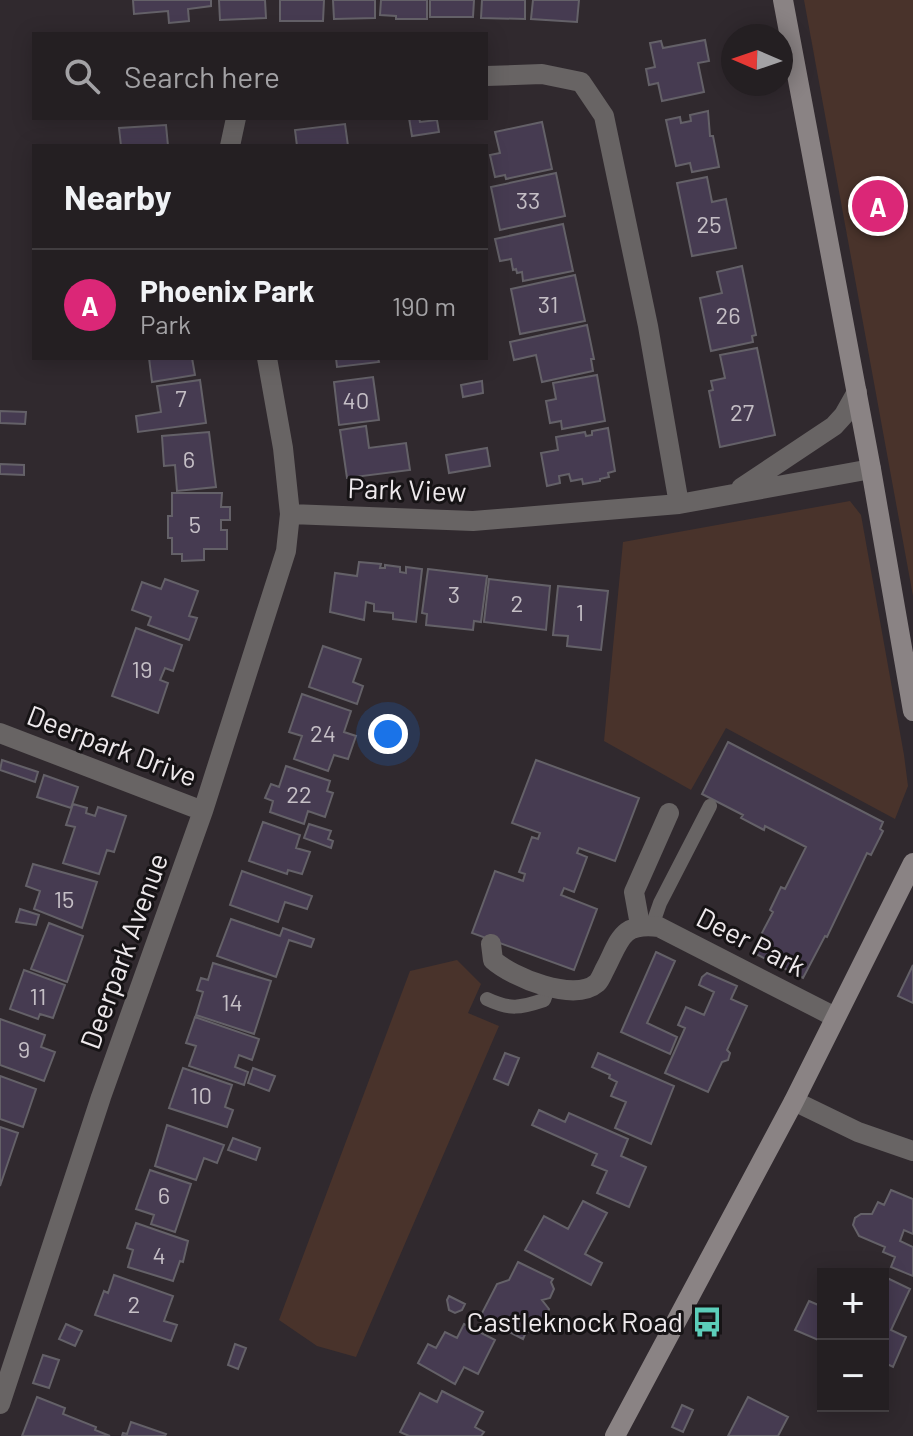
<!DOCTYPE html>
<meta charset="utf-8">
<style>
:root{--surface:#241f22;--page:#302c2f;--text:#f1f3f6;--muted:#a3a2a5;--line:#413d40;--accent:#db2777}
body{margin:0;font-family:Barlow,sans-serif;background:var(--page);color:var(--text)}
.controls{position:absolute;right:24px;bottom:24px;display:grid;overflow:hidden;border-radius:0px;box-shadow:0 4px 20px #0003}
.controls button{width:72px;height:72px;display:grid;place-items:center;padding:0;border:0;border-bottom:2px solid var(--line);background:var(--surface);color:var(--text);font:40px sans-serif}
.compass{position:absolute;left:721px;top:24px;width:72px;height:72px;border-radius:50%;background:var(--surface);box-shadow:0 4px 20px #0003;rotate:272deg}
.you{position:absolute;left:388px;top:734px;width:28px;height:28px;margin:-20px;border:6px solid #fff;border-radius:50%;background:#1a73e8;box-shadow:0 0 0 12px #1a73e833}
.badge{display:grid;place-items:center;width:52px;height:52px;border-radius:50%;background:var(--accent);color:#fff;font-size:26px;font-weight:700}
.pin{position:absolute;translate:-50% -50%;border:4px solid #fff;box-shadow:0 2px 8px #0006}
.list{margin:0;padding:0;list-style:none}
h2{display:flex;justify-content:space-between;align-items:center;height:104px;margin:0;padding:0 32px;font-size:34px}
h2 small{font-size:26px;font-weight:400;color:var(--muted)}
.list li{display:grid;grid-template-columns:52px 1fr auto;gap:24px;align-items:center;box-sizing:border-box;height:112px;padding:0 32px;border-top:2px solid var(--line)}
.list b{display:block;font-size:30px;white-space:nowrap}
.list p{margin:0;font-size:26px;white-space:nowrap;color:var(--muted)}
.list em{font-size:26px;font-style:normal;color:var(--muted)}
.icon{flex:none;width:44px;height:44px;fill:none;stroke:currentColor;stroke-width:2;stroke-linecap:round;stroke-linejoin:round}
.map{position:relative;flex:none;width:913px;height:1436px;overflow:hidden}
.search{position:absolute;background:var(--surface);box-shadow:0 4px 20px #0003;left:32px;top:32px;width:456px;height:88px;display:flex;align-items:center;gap:20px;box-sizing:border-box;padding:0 28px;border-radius:0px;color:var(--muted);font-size:30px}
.panel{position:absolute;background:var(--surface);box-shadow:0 4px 20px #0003;left:32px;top:144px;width:456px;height:216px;border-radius:0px}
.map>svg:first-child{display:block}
.green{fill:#49332b}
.building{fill:#463b51;stroke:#646168;stroke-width:2}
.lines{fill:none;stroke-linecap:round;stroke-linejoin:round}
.service{stroke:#686464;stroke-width:14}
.minor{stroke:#686464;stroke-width:20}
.secondary{stroke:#8a8384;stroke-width:20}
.labels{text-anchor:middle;stroke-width:6;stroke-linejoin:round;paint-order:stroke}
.number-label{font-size:24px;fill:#c4bec5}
.street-label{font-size:28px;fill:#eee9ec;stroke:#161315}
.poi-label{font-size:28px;fill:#eee9ec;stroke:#161315;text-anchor:end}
</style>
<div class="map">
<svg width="913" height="1436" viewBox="0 0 913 1436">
<rect width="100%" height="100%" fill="#30292e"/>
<path class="green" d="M 804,0 L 913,0 L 913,596 Z
M 850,501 L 861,515 L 904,755 L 908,786 L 895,819 L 726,728 L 691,790 L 604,741 L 623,542 Z
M 457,960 L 481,984 L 468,1013 L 499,1026 L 356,1357 L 317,1346 L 279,1320 L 410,971 Z"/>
<path class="building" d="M 133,0 L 211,0 L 211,6 L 188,9 L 189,21 L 169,23 L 168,11 L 134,14 Z
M 219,0 L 265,0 L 266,18 L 220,20 Z
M 280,0 L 324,0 L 323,21 L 280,21 Z
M 333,0 L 375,0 L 375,18 L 334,19 Z
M 381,0 L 427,0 L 427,19 L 396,19 L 396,16 L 380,15 Z
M 430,0 L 474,0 L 473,17 L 430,17 Z
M 482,0 L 525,0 L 525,19 L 481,18 Z
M 533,0 L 579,0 L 577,22 L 531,19 Z
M 705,40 L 709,61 L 698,63 L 704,92 L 662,101 L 658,83 L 649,85 L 646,69 L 655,67 L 650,43 L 661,41 L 663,48 Z
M 708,111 L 710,136 L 713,136 L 719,167 L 692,172 L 690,163 L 676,166 L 666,120 L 680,117 L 681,123 L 691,121 L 690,115 Z
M 409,118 L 419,118 L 420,122 L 437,120 L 439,132 L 412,136 Z
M 542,122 L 552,169 L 506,179 L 505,175 L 495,177 L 490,155 L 500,153 L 495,132 Z
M 345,124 L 348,146 L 297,146 L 295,130 Z
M 166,125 L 168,146 L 121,146 L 119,128 Z
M 556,173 L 565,216 L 500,230 L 491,187 Z
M 707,177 L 712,202 L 726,199 L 736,248 L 692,256 L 677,183 Z
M 563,224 L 573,271 L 523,281 L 522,272 L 517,273 L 516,269 L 513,270 L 511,259 L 500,261 L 495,239 Z
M 742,266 L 756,335 L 752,336 L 753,342 L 711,351 L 700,298 L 722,293 L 717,272 Z
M 575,275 L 585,321 L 520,334 L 511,289 Z
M 587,325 L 594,359 L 591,359 L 593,371 L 542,382 L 536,355 L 514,360 L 510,342 Z
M 757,348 L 775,435 L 720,447 L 709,391 L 713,390 L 711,381 L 725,378 L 720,355 Z
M 149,358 L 192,358 L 195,375 L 152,382 Z
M 336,358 L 378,358 L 379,362 L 337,367 Z
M 597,375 L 605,421 L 562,429 L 561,421 L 550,423 L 546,401 L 556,399 L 553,383 Z
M 373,377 L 379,420 L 339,425 L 334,382 Z
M 200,380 L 206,423 L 138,432 L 136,416 L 161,412 L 157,386 Z
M 482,381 L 483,393 L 463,397 L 461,385 Z
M 0,411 L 26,412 L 25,424 L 0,423 Z
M 366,426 L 369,448 L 406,443 L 410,470 L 347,478 L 340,430 Z
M 608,428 L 615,471 L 608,473 L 609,477 L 600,479 L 600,481 L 583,484 L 582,479 L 571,481 L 569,474 L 559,476 L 560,483 L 547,486 L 541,453 L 558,450 L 556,437 L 585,432 L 586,436 L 592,435 L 592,431 Z
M 209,432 L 216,487 L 177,491 L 175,465 L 164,466 L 162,436 Z
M 487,448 L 490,466 L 449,473 L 446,455 Z
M 0,464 L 24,465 L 24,475 L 0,474 Z
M 172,493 L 222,493 L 221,507 L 230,507 L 230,520 L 221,520 L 221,530 L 227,530 L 227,549 L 204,549 L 204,560 L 182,561 L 182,554 L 172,554 L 172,538 L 168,538 L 168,516 L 172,516 Z
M 359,562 L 381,564 L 380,568 L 385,568 L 385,565 L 400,567 L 400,572 L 406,573 L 406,567 L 422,569 L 416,622 L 393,619 L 393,613 L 374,611 L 374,604 L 366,602 L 364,620 L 330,612 L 335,573 L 357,576 Z
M 428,569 L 487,576 L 481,622 L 474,621 L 473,630 L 426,625 L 427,614 L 422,613 Z
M 165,579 L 198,591 L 189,616 L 197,618 L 189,640 L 148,625 L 151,617 L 132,610 L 142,582 L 161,589 Z
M 489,579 L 550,586 L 546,630 L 484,622 Z
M 558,586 L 608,591 L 601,650 L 567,646 L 568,636 L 553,635 Z
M 136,628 L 182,645 L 173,671 L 165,668 L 160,680 L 168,683 L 158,713 L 112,696 Z
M 323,646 L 361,659 L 353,682 L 363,686 L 357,704 L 309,687 Z
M 302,694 L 351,711 L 344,732 L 356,736 L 348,759 L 334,755 L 328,771 L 294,759 L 302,736 L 289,732 Z
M 728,742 L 883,822 L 880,829 L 883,831 L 871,855 L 867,853 L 827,937 L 825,936 L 803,978 L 752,952 L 773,912 L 770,910 L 781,887 L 785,889 L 806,847 L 765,826 L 764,830 L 741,818 L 743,815 L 702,794 Z
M 2,760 L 38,772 L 35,782 L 0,770 Z
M 536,760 L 639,798 L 615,861 L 579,848 L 577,853 L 587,857 L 574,892 L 564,888 L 561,895 L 597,909 L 574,970 L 472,933 L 495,871 L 523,881 L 525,874 L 519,872 L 532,837 L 538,839 L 540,833 L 512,823 Z
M 286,766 L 330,781 L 327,791 L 333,793 L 325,817 L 308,811 L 304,824 L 270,812 L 273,801 L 265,798 L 271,784 L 279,787 Z
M 44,775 L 78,787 L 71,808 L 37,797 Z
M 73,804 L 87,808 L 86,813 L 95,816 L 98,807 L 126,816 L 114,852 L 107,850 L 99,874 L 63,863 L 75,827 L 66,825 Z
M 263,822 L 300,835 L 296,848 L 310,852 L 302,874 L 288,870 L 287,874 L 249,861 Z
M 309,824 L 331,831 L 328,839 L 333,841 L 331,848 L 304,838 Z
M 33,864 L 97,882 L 82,928 L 34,909 L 40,891 L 26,886 Z
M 242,871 L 312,896 L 307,909 L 285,902 L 278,922 L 230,905 Z
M 20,909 L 39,915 L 36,925 L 16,922 Z
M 231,919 L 280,936 L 283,928 L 314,939 L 311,947 L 289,940 L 276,977 L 217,956 Z
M 49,923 L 83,936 L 67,982 L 31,969 Z
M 656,952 L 675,961 L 647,1023 L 677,1037 L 670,1054 L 621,1032 Z
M 213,963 L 271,981 L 254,1034 L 196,1015 L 203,992 L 197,990 L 201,978 L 208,980 Z
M 913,965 L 913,1003 L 898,996 Z
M 24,970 L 65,985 L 53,1018 L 40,1014 L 38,1019 L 10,1009 Z
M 707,973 L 737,986 L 731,999 L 747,1006 L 727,1050 L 730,1053 L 728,1060 L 722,1062 L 708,1092 L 665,1073 L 685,1028 L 678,1025 L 686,1007 L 704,1015 L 714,992 L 699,985 L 702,977 Z
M 195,1017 L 259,1039 L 252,1060 L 239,1055 L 235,1067 L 248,1072 L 244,1085 L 189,1066 L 196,1046 L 186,1043 Z
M 0,1019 L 45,1035 L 41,1047 L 55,1052 L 44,1081 L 0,1065 Z
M 505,1053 L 519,1058 L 508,1085 L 494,1079 Z
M 598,1053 L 674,1086 L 651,1144 L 615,1128 L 626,1102 L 611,1096 L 617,1082 L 609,1078 L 610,1075 L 592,1067 Z
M 183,1068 L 232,1085 L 225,1107 L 233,1110 L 227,1127 L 169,1108 Z
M 253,1068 L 275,1076 L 269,1091 L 248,1083 Z
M 0,1076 L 36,1089 L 23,1127 L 0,1119 Z
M 539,1110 L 565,1122 L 569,1113 L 628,1139 L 621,1156 L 646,1167 L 629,1207 L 597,1193 L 607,1171 L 592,1165 L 597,1154 L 532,1125 Z
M 167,1125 L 224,1145 L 217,1163 L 204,1158 L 196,1180 L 155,1166 Z
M 0,1127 L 18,1133 L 0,1186 Z
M 233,1138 L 260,1148 L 256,1160 L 228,1150 Z
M 150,1170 L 191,1184 L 175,1232 L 151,1224 L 154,1215 L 136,1209 Z
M 891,1190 L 913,1199 L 913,1234 L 904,1230 L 900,1241 L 913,1247 L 913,1276 L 891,1267 L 895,1257 L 883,1252 L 885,1247 L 859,1236 L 853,1225 L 855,1218 L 861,1214 L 872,1214 L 878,1202 L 884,1205 Z
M 583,1201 L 607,1213 L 585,1254 L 602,1263 L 591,1285 L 525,1250 L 544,1216 L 568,1229 Z
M 136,1223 L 188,1241 L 183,1262 L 180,1261 L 173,1281 L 128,1267 L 133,1250 L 127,1248 Z
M 518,1262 L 553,1279 L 551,1282 L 554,1289 L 550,1298 L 542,1300 L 549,1309 L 544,1319 L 536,1318 L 539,1323 L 534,1332 L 526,1332 L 523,1339 L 480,1317 L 497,1284 L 509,1280 Z
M 114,1275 L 173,1296 L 164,1321 L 177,1325 L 171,1341 L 95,1315 L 104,1291 L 108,1293 Z
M 883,1276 L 910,1289 L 891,1330 L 906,1337 L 893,1367 L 883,1362 Z
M 449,1296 L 465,1304 L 462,1310 L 455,1313 L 449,1310 L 447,1300 Z
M 809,1301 L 823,1307 L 823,1342 L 795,1330 Z
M 66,1324 L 82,1331 L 75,1346 L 59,1339 Z
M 464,1324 L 495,1340 L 478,1374 L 464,1367 L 455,1384 L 418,1363 L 428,1344 L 436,1348 L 445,1332 L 457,1338 Z
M 235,1344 L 246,1348 L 238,1369 L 228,1365 Z
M 43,1355 L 59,1360 L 49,1388 L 33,1383 Z
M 442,1391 L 483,1412 L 475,1427 L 484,1432 L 481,1436 L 409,1436 L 400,1432 L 420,1393 L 437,1402 Z
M 37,1397 L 65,1408 L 63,1414 L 96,1427 L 95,1430 L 110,1436 L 22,1436 Z
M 748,1397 L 788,1417 L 778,1436 L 728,1436 Z
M 682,1405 L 693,1410 L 683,1432 L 672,1427 Z
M 131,1422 L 166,1434 L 165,1436 L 122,1436 L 123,1433 L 127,1434 Z"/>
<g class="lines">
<path class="service" d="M 652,926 L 660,903 L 710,806
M 487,999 C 510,1010 520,1008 544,1000 L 549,986"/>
<path class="minor" d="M 486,76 L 542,74 L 581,82 L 604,116 L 648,326 L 679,504
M 230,146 L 236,118
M 267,358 L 283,448 L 290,514 L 473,521 L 535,516 L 679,504 L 871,469
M 741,488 L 834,426 L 844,415 L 857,392
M 0,733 L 203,811
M 640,925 L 634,892 L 669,813
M 491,944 L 493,960 C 512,977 574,1003 597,983 C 601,979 603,972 606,967 C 621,937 622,923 659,927 L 835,1017
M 794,1101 L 858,1132 L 913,1151
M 0,1404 L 101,1097 L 203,811 L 286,551 L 290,514"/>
<path class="secondary" d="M 783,0 L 871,469 L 913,711
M 615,1436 L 794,1101 L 913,863"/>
</g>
<defs>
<g id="bus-bare" transform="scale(2.4)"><path d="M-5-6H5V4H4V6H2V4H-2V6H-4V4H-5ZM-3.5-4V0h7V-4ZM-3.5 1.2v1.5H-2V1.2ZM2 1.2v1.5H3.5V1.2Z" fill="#5cceba" stroke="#161315" stroke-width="2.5" paint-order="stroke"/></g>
</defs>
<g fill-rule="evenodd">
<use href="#bus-bare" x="707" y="1322"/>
</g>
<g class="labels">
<g class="number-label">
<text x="528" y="209">33</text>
<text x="709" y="233">25</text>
<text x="548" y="313">31</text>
<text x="728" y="324">26</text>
<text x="181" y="407">7</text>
<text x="356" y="409">40</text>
<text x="742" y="421">27</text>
<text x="189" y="468">6</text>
<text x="195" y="533">5</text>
<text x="454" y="603">3</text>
<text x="517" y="612">2</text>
<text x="580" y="621">1</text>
<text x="142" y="678">19</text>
<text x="323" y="742">24</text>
<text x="299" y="803">22</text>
<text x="64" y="908">15</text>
<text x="38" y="1005">11</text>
<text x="232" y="1011">14</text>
<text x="24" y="1058">9</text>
<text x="201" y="1104">10</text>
<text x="164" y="1204">6</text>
<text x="159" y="1264">4</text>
<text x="134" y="1313">2</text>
</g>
<g class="street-label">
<text transform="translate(407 490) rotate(2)" y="10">Park View</text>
<text transform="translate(112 746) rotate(21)" y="10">Deerpark Drive</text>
<text transform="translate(751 942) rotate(27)" y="10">Deer Park</text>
<text transform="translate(124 951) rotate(-70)" y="10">Deerpark Avenue</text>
</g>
<g class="poi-label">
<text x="683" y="1332">Castleknock Road</text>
</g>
</g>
</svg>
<div class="controls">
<button>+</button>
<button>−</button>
</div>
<svg class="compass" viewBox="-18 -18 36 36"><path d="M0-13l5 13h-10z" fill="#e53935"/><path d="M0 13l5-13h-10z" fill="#a3a2a5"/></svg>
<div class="you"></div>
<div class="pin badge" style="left:878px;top:206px">A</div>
<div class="search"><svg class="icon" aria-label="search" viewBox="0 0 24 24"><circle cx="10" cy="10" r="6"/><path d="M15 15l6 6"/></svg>Search here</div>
<section class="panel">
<h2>Nearby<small></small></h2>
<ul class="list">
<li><span class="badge">A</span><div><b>Phoenix Park</b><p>Park</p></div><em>190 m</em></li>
</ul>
</section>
</div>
